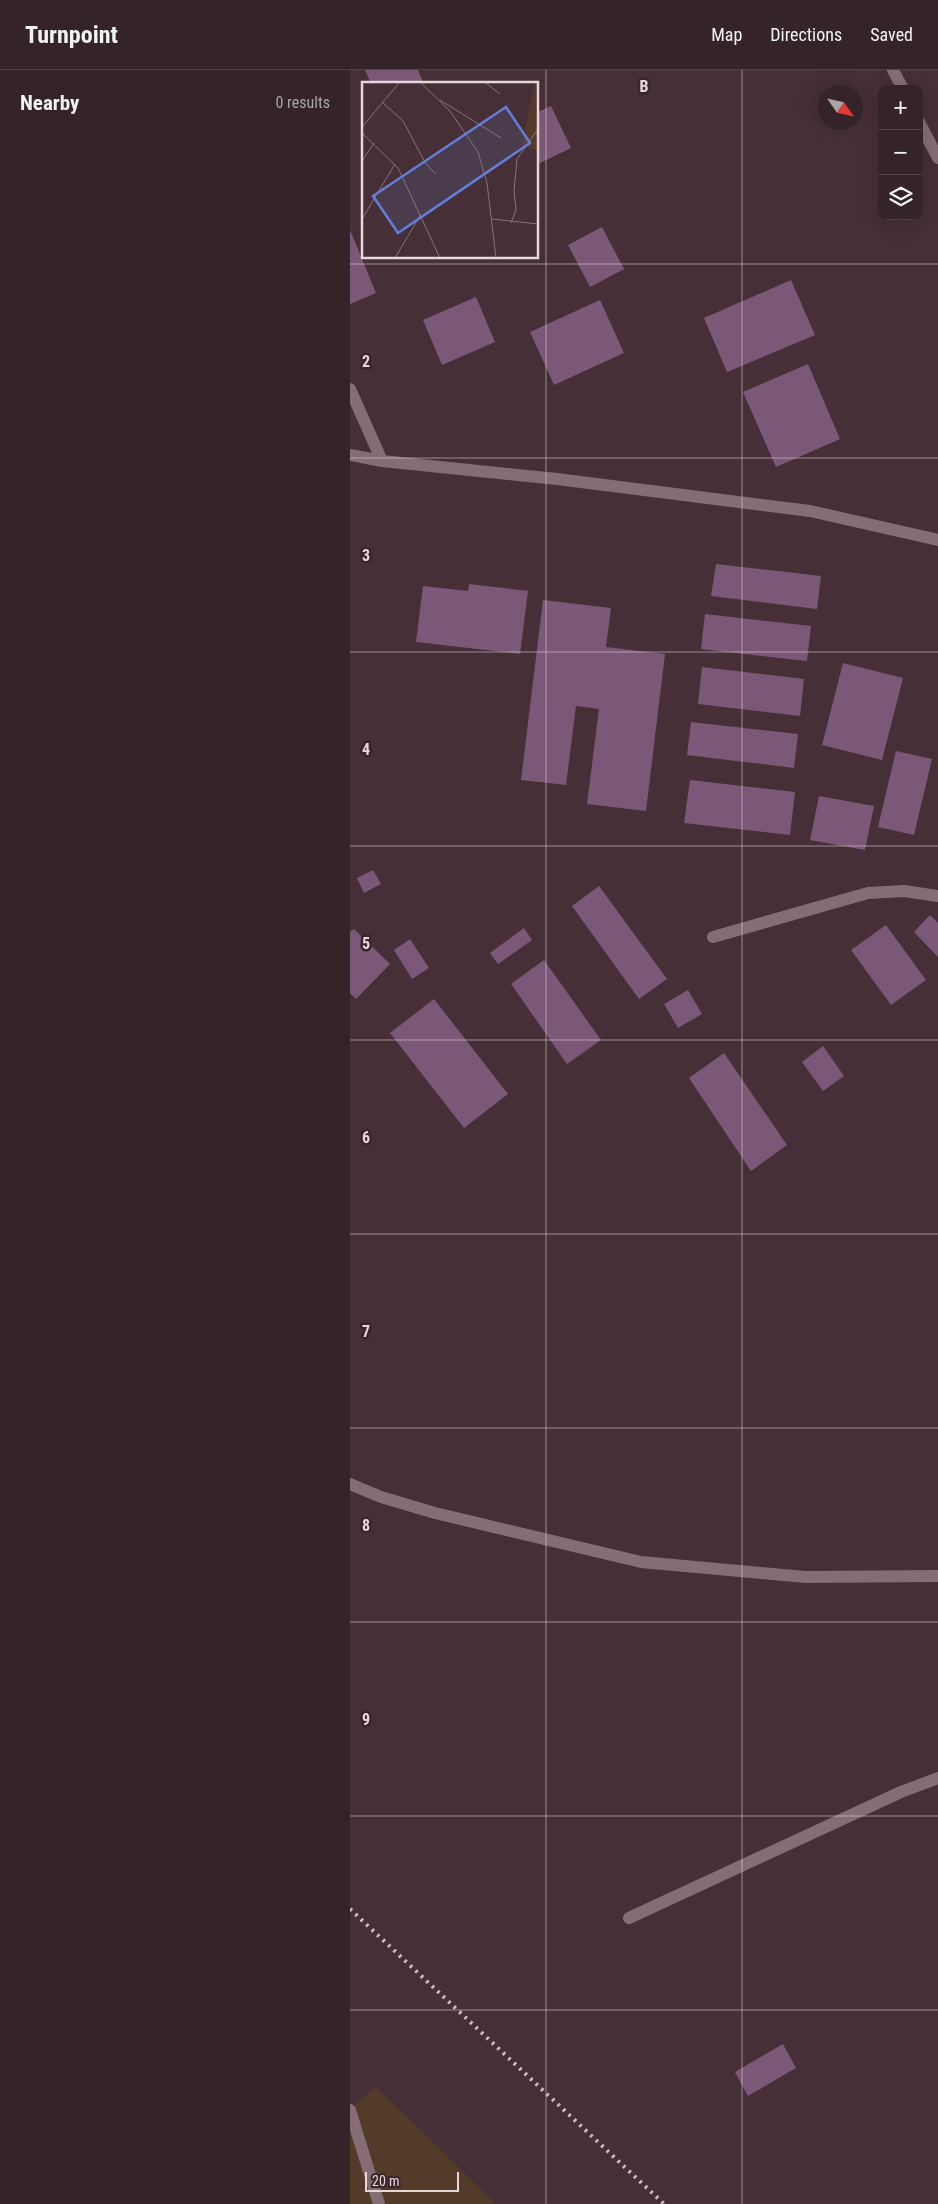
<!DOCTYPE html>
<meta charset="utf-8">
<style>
:root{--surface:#342328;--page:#3f2f34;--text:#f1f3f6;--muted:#a9a4a8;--line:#4e4045}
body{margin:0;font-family:"Roboto Condensed",sans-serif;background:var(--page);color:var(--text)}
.controls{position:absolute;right:15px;top:15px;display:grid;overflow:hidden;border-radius:10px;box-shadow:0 5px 20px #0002}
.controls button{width:45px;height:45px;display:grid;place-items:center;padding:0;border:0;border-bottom:1px solid var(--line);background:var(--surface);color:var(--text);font:25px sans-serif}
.compass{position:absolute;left:468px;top:15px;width:45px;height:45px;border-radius:50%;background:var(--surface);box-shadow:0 5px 20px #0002;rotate:124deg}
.scale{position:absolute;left:15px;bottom:12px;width:94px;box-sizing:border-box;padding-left:5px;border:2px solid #e6d7db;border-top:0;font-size:14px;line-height:18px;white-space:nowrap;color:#e6d7db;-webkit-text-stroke:4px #3b252c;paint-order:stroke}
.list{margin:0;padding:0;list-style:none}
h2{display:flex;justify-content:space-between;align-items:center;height:65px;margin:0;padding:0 20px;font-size:21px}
h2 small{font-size:16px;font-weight:400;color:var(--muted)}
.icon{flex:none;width:28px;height:28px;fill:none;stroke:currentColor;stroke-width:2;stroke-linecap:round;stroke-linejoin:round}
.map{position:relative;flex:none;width:588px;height:2134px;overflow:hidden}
header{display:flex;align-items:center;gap:30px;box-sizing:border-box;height:70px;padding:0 25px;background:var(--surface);border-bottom:1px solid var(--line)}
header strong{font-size:24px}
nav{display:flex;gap:28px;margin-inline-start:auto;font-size:18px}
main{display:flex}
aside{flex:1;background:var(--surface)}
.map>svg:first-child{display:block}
.green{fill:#543b29}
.building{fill:#7c5878}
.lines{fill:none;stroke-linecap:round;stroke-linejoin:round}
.lane{stroke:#866c74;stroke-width:12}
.street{stroke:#866c74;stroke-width:12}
.rail{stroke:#ccbcc0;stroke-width:4;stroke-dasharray:2.5 5;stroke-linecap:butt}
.grid{fill:none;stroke:#e6d7db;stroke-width:1;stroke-opacity:0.55}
.inset-road{fill:none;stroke:#867278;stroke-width:1}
.view{fill:#637ed9;fill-opacity:0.15;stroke:#637ed9;stroke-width:2.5}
.inset-edge{fill:none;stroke:#e6d7db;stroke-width:2.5}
.grid-label{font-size:16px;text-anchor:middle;font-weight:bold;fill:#e6d7db;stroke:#3b252c;stroke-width:5;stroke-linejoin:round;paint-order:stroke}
</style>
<header>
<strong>Turnpoint</strong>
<nav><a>Map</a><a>Directions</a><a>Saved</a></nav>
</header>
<main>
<aside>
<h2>Nearby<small>0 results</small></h2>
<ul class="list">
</ul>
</aside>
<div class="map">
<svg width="588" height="2134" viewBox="0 0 588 2134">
<rect width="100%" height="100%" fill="#462f36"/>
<path class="green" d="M 26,2017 L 146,2134 L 0,2134 L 0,2038 Z"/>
<path class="building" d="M 15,0 L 68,0 L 74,14 L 21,14 Z
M 201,36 L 221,78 L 188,94 L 188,42 Z
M 252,157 L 274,199 L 240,217 L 218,175 Z
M 0,160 L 26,223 L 0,234 Z
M 441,210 L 465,265 L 377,302 L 354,248 Z
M 126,227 L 145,272 L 92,295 L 73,250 Z
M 250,230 L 274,283 L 204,315 L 180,262 Z
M 458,294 L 490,369 L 426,397 L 393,322 Z
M 366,494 L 471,506 L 467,539 L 361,526 Z
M 119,514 L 178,521 L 170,584 L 66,572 L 73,516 L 118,521 Z
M 193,530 L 261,538 L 256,577 L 315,584 L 296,741 L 237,734 L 249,639 L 226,636 L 216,715 L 171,710 Z
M 355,544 L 461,556 L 457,591 L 351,579 Z
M 493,593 L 553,608 L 532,690 L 472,675 Z
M 352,597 L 454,609 L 450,646 L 348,634 Z
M 341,652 L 448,664 L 444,698 L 337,685 Z
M 546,681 L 582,689 L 564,765 L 528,757 Z
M 340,710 L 445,722 L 440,765 L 334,753 Z
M 469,726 L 524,736 L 515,780 L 460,770 Z
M 23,800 L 31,814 L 14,823 L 7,808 Z
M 249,816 L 317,909 L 289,929 L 222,836 Z
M 580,845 L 588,853 L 588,887 L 564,862 Z
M 536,855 L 576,910 L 541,935 L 501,880 Z
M 174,858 L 182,870 L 148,894 L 140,883 Z
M 4,859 L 40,894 L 6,929 L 0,923 L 0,862 Z
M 60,869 L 79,898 L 62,909 L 44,880 Z
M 194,890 L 251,970 L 217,994 L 161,914 Z
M 338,920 L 352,944 L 328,958 L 314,934 Z
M 84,929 L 158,1024 L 114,1058 L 40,963 Z
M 473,976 L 494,1006 L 473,1021 L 452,992 Z
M 374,983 L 437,1075 L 401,1101 L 339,1008 Z
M 433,1974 L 446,1998 L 398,2026 L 385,2002 Z"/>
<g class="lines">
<path class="lane" d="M 0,2040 L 29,2134"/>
<path class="street" d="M 543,0 L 553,19
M 569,52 L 588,88
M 0,319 L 32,391
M 0,385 L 32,391 L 207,409 L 460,441 L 588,470
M 363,867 L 518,823 L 554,821 L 588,826
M 0,1414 L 31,1427 L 85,1443 L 291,1492 L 455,1507 L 588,1506
M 279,1848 L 551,1722 L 588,1708"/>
<path class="rail" d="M 0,1839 L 314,2134"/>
</g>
<path class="grid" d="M 196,0 L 196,2134M 392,0 L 392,2134M 0,194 L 588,194M 0,388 L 588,388M 0,582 L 588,582M 0,776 L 588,776M 0,970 L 588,970M 0,1164 L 588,1164M 0,1358 L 588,1358M 0,1552 L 588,1552M 0,1746 L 588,1746M 0,1940 L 588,1940"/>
<g transform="translate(12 12)">
<rect width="176" height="176" fill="#462f36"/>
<path d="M 172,1 L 176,1 L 176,69 L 160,64 Z" fill="#543b29"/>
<path class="inset-road" d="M 59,1 L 88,29 L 116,70 L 125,101 L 134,176M 124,1 L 138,12M 78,18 L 139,56M 20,20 L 41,39 L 64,82 L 74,92M 0,45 L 37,1M 0,51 L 36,86 L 78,176M 0,79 L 12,61M 0,137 L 33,82M 130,137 L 176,142M 149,141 L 154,128 L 152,109 L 155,77 L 176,47M 33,176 L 59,132"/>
<path class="view" d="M 144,25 L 168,61 L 36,151 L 11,114 Z"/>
<rect width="176" height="176" class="inset-edge"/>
</g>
<g class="grid-label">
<text x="294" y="22">B</text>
<text x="16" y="297">2</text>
<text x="16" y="491">3</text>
<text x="16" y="685">4</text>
<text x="16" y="879">5</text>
<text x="16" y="1073">6</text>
<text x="16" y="1267">7</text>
<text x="16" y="1461">8</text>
<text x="16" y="1655">9</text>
</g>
</svg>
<div class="controls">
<button>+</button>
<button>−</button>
<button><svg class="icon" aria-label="layers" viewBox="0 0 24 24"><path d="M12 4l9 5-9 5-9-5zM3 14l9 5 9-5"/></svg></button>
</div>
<svg class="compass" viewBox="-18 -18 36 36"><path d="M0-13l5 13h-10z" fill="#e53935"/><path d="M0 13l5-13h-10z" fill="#a9a4a8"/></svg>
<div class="scale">20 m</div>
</div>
</main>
